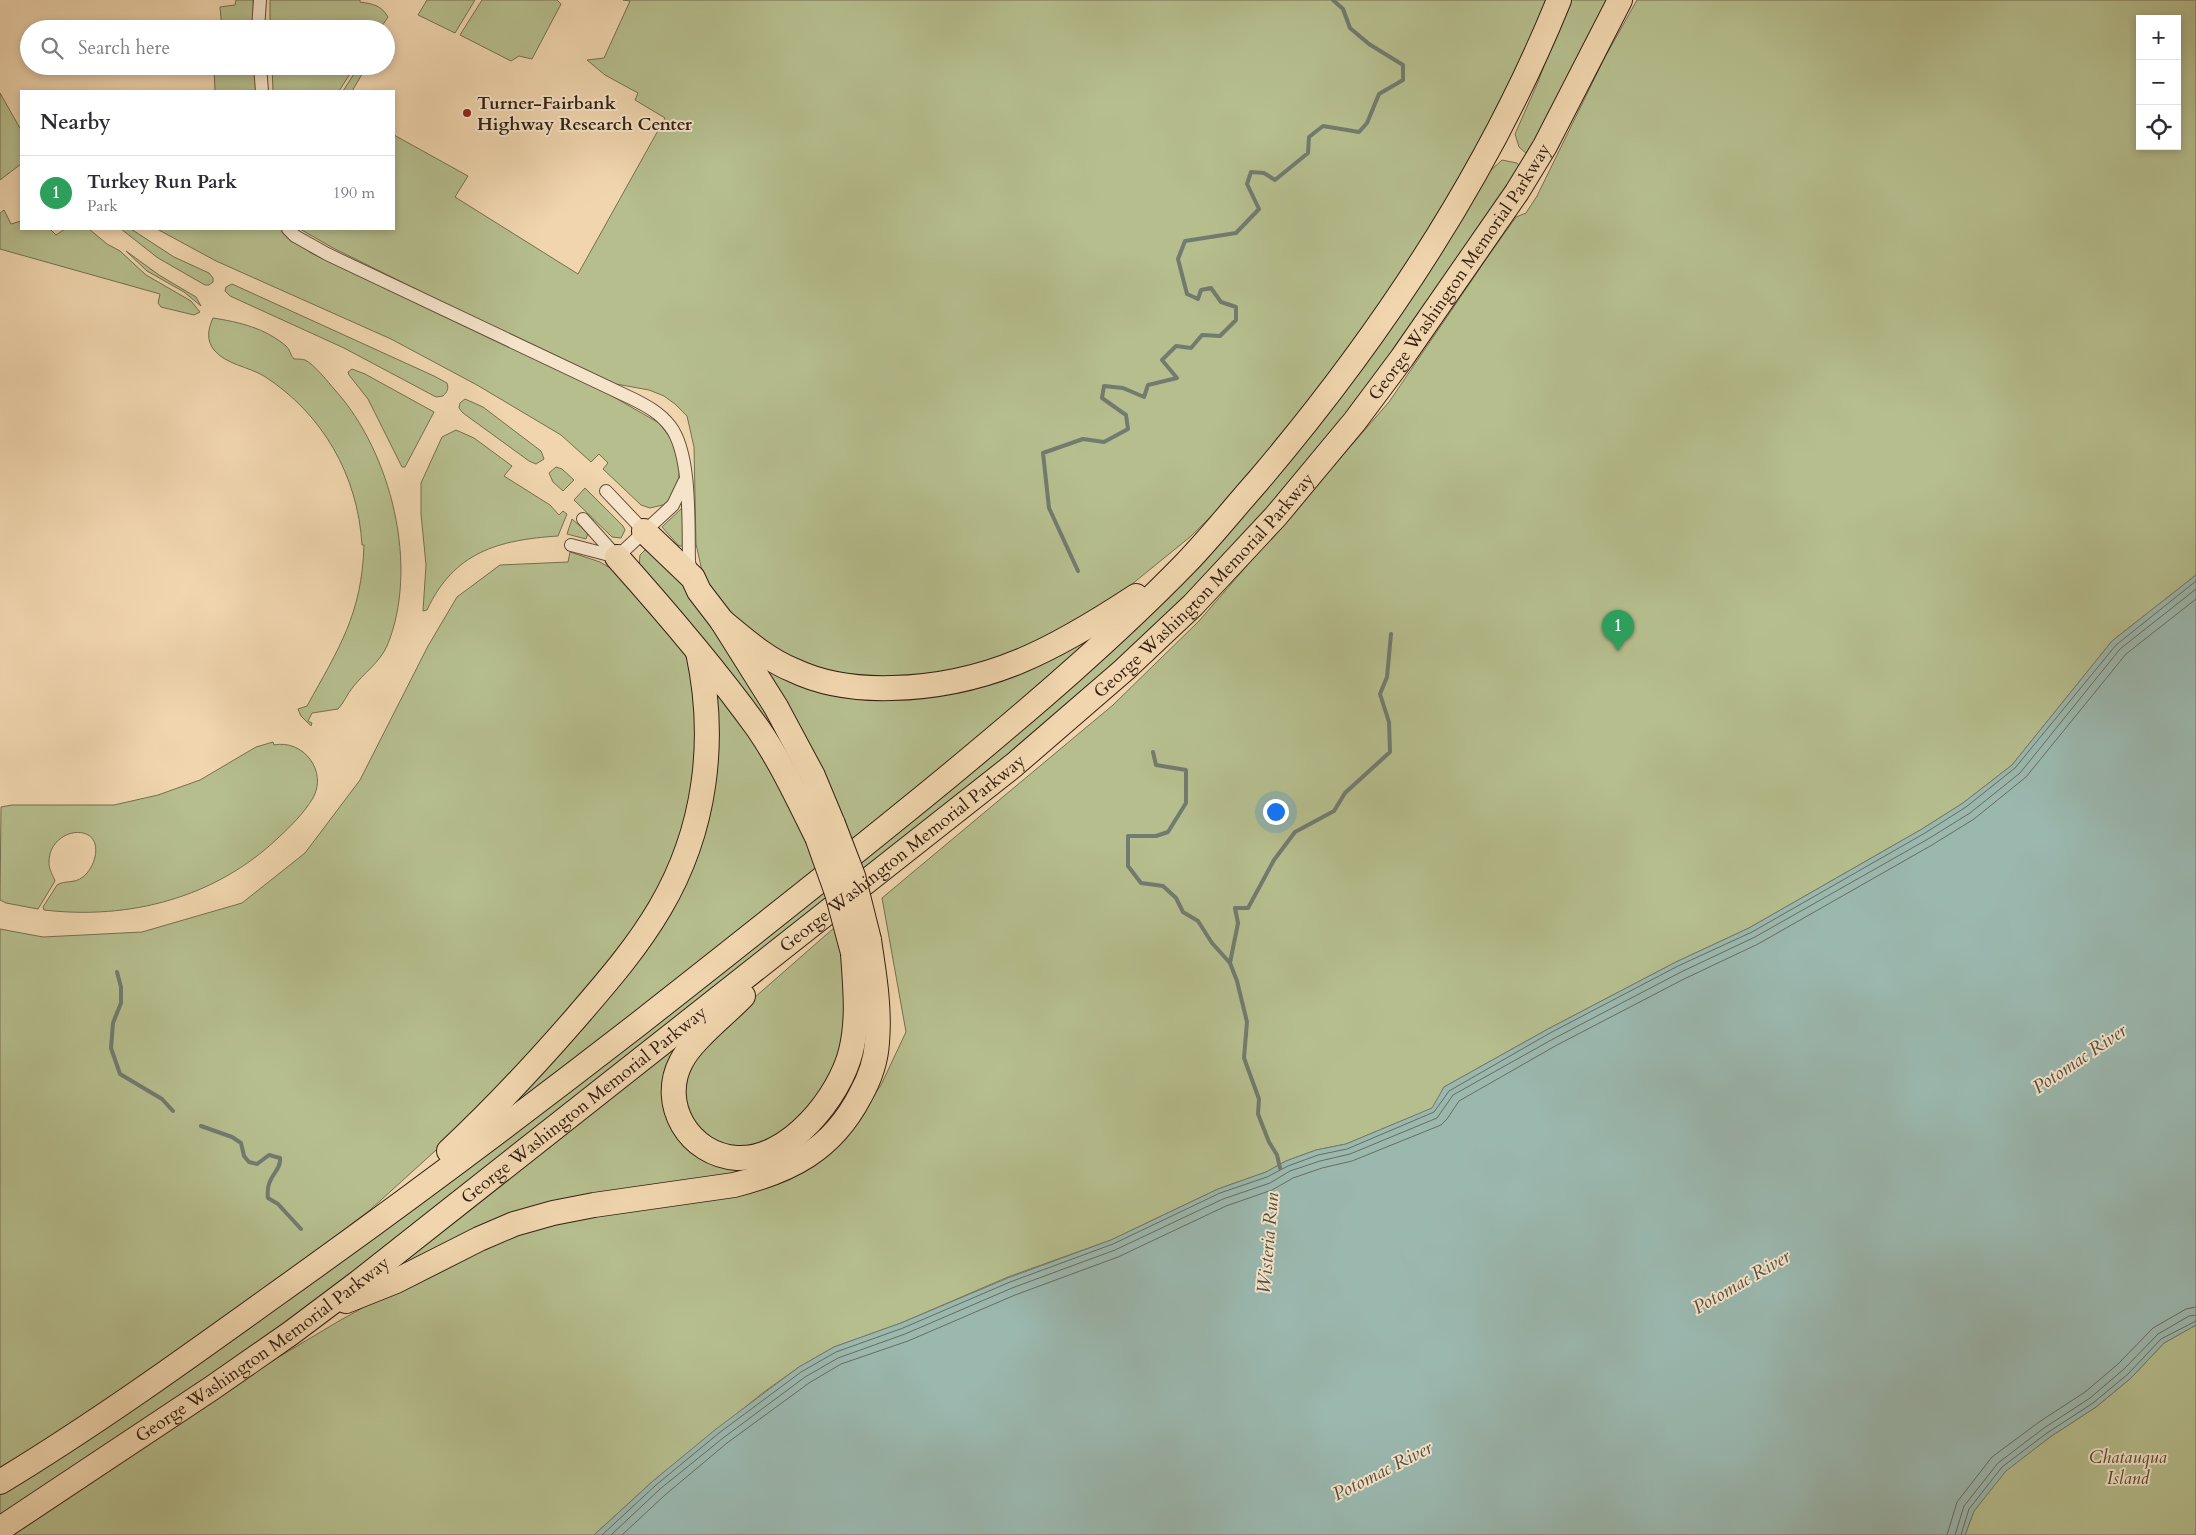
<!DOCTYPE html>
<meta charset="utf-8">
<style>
:root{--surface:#fff;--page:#f2f2f3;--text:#2b2b33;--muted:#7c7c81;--line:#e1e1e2;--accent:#8f2418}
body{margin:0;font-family:Cardo,serif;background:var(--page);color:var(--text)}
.controls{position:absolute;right:15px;top:15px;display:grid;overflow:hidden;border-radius:0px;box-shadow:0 2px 8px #0003}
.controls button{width:45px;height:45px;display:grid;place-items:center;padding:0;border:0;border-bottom:1px solid var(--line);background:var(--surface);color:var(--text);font:25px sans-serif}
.you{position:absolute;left:1275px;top:811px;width:18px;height:18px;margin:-12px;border:4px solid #fff;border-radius:50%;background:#1a73e8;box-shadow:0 0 0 8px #1a73e833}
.badge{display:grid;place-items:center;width:32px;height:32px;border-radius:50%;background:var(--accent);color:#fff;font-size:16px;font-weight:700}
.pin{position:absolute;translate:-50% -41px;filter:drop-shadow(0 1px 2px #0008)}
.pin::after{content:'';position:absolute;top:26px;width:18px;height:15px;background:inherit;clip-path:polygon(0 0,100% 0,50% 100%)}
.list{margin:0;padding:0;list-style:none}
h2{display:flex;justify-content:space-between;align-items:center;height:65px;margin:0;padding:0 20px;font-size:21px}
h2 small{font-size:16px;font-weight:400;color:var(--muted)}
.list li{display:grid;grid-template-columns:32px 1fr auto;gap:15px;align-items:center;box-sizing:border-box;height:75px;padding:0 20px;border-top:1px solid var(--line)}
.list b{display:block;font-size:19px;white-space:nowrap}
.list p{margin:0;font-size:16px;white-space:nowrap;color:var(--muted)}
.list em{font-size:16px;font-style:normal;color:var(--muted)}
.icon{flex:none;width:28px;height:28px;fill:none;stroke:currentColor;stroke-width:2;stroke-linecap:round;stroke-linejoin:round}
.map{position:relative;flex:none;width:2196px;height:1535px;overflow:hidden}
.search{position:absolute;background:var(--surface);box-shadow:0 2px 8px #0003;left:20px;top:20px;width:375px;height:55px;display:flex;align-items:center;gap:12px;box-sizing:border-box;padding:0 18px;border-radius:28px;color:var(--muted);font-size:19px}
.panel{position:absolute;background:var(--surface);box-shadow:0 2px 8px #0003;left:20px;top:90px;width:375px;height:140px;border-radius:0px}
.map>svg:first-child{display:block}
.green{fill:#b6be8e;stroke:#756f4f;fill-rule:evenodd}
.water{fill:#9bb8af;stroke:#727b6f}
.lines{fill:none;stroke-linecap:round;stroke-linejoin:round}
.shore{stroke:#686c60;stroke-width:1}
.stream{stroke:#727b6f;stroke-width:4}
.minor-casing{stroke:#634d38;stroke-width:14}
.motorway-casing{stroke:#342010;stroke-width:26}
.minor{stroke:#f5e4ca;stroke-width:12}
.motorway{stroke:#f0d5ae;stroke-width:24}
.motorway-bridge-casing{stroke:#342010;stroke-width:26;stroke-linecap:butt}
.motorway-bridge{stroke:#f0d5ae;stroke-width:24}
.poi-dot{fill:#8f2418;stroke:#f5e4ca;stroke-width:2}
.labels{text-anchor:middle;stroke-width:4;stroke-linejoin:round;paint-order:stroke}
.poi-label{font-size:18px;font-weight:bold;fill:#342010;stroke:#f5e4ca;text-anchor:start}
.street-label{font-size:18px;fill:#342010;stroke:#f5e4ca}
.park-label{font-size:18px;font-style:italic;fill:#544830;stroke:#f5e4ca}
.water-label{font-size:19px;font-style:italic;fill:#534e40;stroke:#f5e4ca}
</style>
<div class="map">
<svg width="2196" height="1535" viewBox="0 0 2196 1535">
<rect width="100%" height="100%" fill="#f0d5ae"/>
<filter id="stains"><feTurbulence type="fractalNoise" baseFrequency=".004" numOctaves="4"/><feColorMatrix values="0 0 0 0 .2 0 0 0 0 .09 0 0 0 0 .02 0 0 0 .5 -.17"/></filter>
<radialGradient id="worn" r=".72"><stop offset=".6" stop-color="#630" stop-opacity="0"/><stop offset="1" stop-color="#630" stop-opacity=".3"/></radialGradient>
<path class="green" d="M 236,0 L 253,0 L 254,29 L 222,29 L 220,7 L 235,5 Z
M 270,0 L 360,0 L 360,2 C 373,4 381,5 388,17 L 380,29 L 270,29 Z
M 427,0 L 475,0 L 455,33 L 418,15 Z
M 482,0 L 557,0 L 561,4 L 532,59 L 519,56 L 511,61 L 460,35 Z
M 623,0 L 1549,0 L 1527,48 L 1478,146 L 1423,245 L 1366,332 L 1240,488 L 1190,537 L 1110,602 L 1000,664 L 880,682 L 784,661 L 745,630 L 704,580 L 696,544 L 694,447 L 687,416 L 675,404 L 664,396 L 649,390 L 616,384 L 487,324 L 333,248 L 300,229 L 394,229 L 394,135 L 468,176 L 455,197 L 578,274 L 665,118 L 635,100 L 638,93 L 605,75 L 587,60 L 604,58 L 630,1 Z
M 1568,0 L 1608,0 L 1528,155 L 1519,147 L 1515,134 L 1538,82 Z
M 1637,0 L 2196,0 L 2196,575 L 2112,641 L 2012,765 L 1963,803 L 1922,829 L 1749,928 L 1676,962 L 1548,1029 L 1444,1087 L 1433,1108 L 1346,1144 L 1316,1150 L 1286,1161 L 1266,1172 L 1218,1189 L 1111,1240 L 1008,1277 L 901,1323 L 834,1347 L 799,1367 L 764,1392 L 653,1481 L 594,1535 L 2,1535 L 230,1386 L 339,1321 L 445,1262 L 521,1228 L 725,1194 L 855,1121 L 881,1085 L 906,1032 L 882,898 L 1113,705 L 1199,621 L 1389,402 L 1489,255 L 1516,217 L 1526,213 L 1537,196 L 1605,57 ZM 2140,19 L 2177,19 L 2177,146 L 2140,146 Z
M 225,66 L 255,66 L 256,91 L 215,91 L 214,68 Z
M 272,66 L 355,66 L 339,91 L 273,91 Z
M 359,66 L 367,66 L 352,91 L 343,91 Z
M 0,93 L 21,130 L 21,164 L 0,180 Z
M 1502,160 L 1517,163 L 1521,168 L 1390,366 L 1201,586 L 1088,689 L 960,795 L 673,1027 L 263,1341 L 0,1519 L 0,1488 L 174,1377 L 1123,633 L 1440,247 L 1489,172 Z
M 4,210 L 11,224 L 21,221 L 21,229 L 50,229 L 56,235 L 65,229 L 89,229 L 107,244 L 120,251 L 146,275 L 191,301 L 200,312 L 194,315 L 161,307 L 158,303 L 160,294 L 0,249 L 0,213 Z
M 121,229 L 131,229 L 174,257 L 209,273 L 213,278 L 213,282 L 209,285 L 205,285 L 158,258 Z
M 157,229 L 280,229 L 311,253 L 605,392 L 659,423 L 675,444 L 680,464 L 678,485 L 672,498 L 663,505 L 650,508 L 641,505 L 603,469 L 608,463 L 599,454 L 591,462 L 561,435 L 477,385 L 391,339 L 216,261 Z
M 126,251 L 159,275 L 196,297 L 201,306 L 184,292 L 147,271 Z
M 232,284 L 434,376 L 447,383 C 449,389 447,392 443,396 L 436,397 L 344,348 L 230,296 L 225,291 L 226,287 Z
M 213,318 C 239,322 265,328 286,346 C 290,349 290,355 294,359 C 297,359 302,359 305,360 C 314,364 328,382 335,390 C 391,452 420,567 387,646 C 380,662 363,674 353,687 C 347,694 344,703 338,709 L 312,713 L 308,721 L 312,723 L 311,726 L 301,716 L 298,709 L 307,706 C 339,648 362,614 364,545 L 362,545 C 358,476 323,414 264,376 C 249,367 225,364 214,350 C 206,340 208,329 213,318 Z
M 352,369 L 365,374 L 434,412 L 405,467 L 402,467 L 368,399 L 349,375 L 348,372 Z
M 465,399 L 483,407 L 541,451 L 544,459 L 536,464 L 529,461 L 463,413 L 459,408 L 460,403 Z
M 456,430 L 474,438 L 512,466 L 504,476 L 550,505 L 559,515 L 563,511 L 567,514 L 558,536 C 498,540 454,552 427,610 L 423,611 L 426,565 L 421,514 L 421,483 L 442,437 Z
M 556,467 L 562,469 L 574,480 L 563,491 L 553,482 L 549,473 Z
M 585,488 L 623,526 L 625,530 L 621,538 L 612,537 L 574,500 Z
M 683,507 L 683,546 L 679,546 L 662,527 Z
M 572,519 L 588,533 L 586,539 L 567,534 Z
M 652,549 L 660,554 L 727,639 L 807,779 L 639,567 L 640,555 L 645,550 Z
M 570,552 L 600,562 L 622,575 L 691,657 L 700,690 L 698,784 L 658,897 L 579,1001 L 467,1122 L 370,1210 L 228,1317 L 83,1418 L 0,1470 L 0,929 L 43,937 L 142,932 L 242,903 L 305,853 L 360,780 L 428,646 L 457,597 L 500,565 L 568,562 Z
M 1096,634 L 987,735 L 851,849 L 751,652 L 886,694 Z
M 714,687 L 750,729 L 790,795 L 820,873 L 476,1140 L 685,881 Z
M 273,742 L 274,745 C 303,739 328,771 313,798 C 304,813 291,826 278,838 C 215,898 129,920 44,910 L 43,907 L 57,885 C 65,880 74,884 83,877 C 89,872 93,865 95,857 C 103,820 48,827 49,863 C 49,870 53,875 55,881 L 38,909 L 6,903 L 0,900 L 1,807 L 12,805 L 114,805 L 158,795 L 200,780 L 256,747 Z
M 835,927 L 846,966 L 849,1017 L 828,1088 L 786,1130 L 761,1144 L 733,1150 L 707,1142 L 679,1096 L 686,1063 L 706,1040 Z
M 867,970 L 866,1061 L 832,1124 L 776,1165 L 670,1185 L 389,1273 L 729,1000 L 667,1104 L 738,1161 L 827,1109 Z
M 2196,1325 L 2196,1535 L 1965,1535 L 1974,1511 L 2005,1471 L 2050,1437 L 2096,1407 L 2131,1378 L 2164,1343 Z"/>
<path class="water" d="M 2196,575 L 2196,1325 L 2164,1343 L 2131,1378 L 2096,1407 L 2050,1437 L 2006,1471 L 1974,1511 L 1965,1535 L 594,1535 L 653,1481 L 716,1429 L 799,1367 L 834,1347 L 901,1323 L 1008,1278 L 1111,1240 L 1218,1189 L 1266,1172 L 1286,1161 L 1316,1150 L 1346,1144 L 1432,1108 L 1444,1087 L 1548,1029 L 1676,962 L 1749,928 L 1922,829 L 1963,803 L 2012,765 L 2112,641 Z"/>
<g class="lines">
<path class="shore" d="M 602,1535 L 656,1485 L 719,1433 L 801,1372 L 836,1352 L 903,1328 L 1010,1282 L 1113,1244 L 1220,1193 L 1267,1177 L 1288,1166 L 1318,1155 L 1347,1149 L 1434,1112 L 1449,1091 L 1550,1033 L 1678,966 L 1752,932 L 1925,833 L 1966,807 L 2015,768 L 2116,645 L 2196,581
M 611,1535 L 660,1489 L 723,1438 L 805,1377 L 838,1358 L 905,1334 L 1012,1288 L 1115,1250 L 1223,1199 L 1270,1183 L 1290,1171 L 1320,1161 L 1350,1154 L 1437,1118 L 1453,1095 L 1553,1039 L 1681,972 L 1755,937 L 1928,839 L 1970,813 L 2020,773 L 2120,649 L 2196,589
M 622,1535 L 665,1495 L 727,1443 L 809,1383 L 841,1364 L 908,1341 L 1015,1295 L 1118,1257 L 1226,1206 L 1272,1190 L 1293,1178 L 1322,1168 L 1352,1161 L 1441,1125 L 1447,1119 L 1459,1101 L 1557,1045 L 1684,979 L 1758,944 L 1932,845 L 1974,819 L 2026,777 L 2126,654 L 2196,599
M 1947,1535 L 1957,1502 L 1992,1457 L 2039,1422 L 2085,1392 L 2118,1364 L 2153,1328 L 2186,1309 L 2196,1307
M 1955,1535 L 1964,1506 L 1998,1463 L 2044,1428 L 2090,1398 L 2124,1369 L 2158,1334 L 2189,1316 L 2196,1315
M 1961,1535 L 1969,1509 L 2002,1467 L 2047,1433 L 2093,1403 L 2128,1374 L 2161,1339 L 2196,1321"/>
<path class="stream" d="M 1078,571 L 1049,508 L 1043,453 L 1083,439 L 1104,442 L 1128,429 L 1126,415 L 1102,398 L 1104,386 L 1123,388 L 1144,397 L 1148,385 L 1177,378 L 1162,360 L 1176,346 L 1191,348 L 1202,335 L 1220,336 L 1236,320 L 1236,307 L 1221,302 L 1211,288 L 1201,290 L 1198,299 L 1187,294 L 1178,259 L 1185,241 L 1236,233 L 1259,209 L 1247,184 L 1251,172 L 1264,173 L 1275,180 L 1308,153 L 1309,137 L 1323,126 L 1359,132 L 1367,123 L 1379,94 L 1403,80 L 1403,65 L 1369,44 L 1350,28 L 1343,9 L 1333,0
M 1153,752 L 1156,765 L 1186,770 L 1186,803 L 1168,832 L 1156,836 L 1128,836 L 1128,866 L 1141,883 L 1163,886 L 1176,898 L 1183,912 L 1198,921 L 1212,943 L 1230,963 L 1237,981 L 1247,1022 L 1244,1058 L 1259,1099 L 1258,1114 L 1269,1142 L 1277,1155 L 1280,1168
M 1230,963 L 1238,923 L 1235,908 L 1248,908 L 1274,860 L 1295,832 L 1334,811 L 1345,793 L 1390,752 L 1389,722 L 1380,694 L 1387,677 L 1391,634
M 117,972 L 121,987 L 121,1003 L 113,1023 L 111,1048 L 120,1074 L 162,1099 L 173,1111
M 201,1126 L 232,1137 L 241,1143 L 244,1156 L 249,1162 L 257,1164 L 269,1155 L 280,1158 C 282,1171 265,1176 268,1198 L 278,1204 L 301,1229"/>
<g class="minor-casing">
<path id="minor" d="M 258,29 L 260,0
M 260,66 L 262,91
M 288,229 L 295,236 L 327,254 L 633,399 C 647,406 660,413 670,426 C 692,454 688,527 689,562 L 692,573
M 606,491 L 644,531
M 583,519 L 617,557
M 571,545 L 617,557
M 617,557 L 673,505 L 684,482"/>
</g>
<g class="motorway-casing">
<g id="motorway">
<path d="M 644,531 L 693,578 L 699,591 L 722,621 L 776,707 L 813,776 L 833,824"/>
<path d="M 617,557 C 667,613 716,670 759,730 C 782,764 799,801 817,837"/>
<path d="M 722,621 C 744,639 766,659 793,670 C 824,685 858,689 892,688 C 989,686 1057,648 1136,596"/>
<path d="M 743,996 C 726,1014 691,1041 681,1062 C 659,1104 689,1155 737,1158 C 789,1161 840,1096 851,1051 C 859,1018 855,986 853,953"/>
<path d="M 449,1151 C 493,1110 535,1065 575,1019 C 605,984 636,949 660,908 C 706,830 717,740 698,652"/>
<path d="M 346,1301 L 396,1281 L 479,1239 L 514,1224 L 553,1213 L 594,1205 L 734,1185 C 790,1171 832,1150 860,1096 C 869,1080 876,1061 877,1042 C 880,1008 874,973 869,940"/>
<path d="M 0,1482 C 94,1425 183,1361 272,1297 C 397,1208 520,1116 641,1022 C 744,941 848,859 949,776 C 1031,708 1112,639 1186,563 C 1211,537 1234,508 1258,481 C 1381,336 1487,177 1559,0"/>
<path id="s1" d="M 0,1529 L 212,1388 L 291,1333 L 359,1282 L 1014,765 L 1124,670 L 1193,605 L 1276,516 L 1355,421 L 1402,358 L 1517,192 L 1545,146 L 1620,0"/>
</g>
</g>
<use href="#minor" class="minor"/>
<use href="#motorway" class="motorway"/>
<g class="motorway-bridge-casing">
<path id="motorway-bridge" d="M 833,824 L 853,876 L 869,940
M 817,837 L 837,893 L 853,953"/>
</g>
<use href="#motorway-bridge" class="motorway-bridge"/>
</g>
<circle class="poi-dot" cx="467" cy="113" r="5"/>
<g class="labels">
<g class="poi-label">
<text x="477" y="109">Turner-Fairbank<tspan x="477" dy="21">Highway Research Center</tspan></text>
</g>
<g class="street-label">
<text dy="6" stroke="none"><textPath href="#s1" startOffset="1938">George Washington Memorial Parkway</textPath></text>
<text dy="6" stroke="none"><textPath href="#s1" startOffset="1532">George Washington Memorial Parkway</textPath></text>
<text dy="6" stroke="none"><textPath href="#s1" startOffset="1128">George Washington Memorial Parkway</textPath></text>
<text dy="6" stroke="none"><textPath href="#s1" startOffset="722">George Washington Memorial Parkway</textPath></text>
<text dy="6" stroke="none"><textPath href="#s1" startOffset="318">George Washington Memorial Parkway</textPath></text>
</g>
<g class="park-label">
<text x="2128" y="1463">Chatauqua<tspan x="2128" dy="21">Island</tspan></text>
</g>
<g class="water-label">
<text transform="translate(2079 1058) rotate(-34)" y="7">Potomac River</text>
<text transform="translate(1267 1243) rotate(-85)" y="7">Wisteria Run</text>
<text transform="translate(1741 1281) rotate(-30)" y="7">Potomac River</text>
<text transform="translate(1382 1470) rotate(-27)" y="7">Potomac River</text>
</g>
</g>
<rect width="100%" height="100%" filter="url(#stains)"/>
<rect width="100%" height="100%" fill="url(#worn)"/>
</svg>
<div class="controls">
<button>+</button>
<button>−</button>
<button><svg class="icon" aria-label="locate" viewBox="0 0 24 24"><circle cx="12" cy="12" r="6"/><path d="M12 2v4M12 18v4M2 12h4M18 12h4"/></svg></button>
</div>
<div class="you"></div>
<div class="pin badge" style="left:1618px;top:651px;background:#2e9e5b">1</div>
<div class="search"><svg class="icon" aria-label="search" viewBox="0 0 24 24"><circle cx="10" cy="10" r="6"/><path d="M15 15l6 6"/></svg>Search here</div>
<section class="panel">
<h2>Nearby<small></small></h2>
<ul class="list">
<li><span class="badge" style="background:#2e9e5b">1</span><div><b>Turkey Run Park</b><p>Park</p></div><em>190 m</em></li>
</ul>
</section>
</div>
